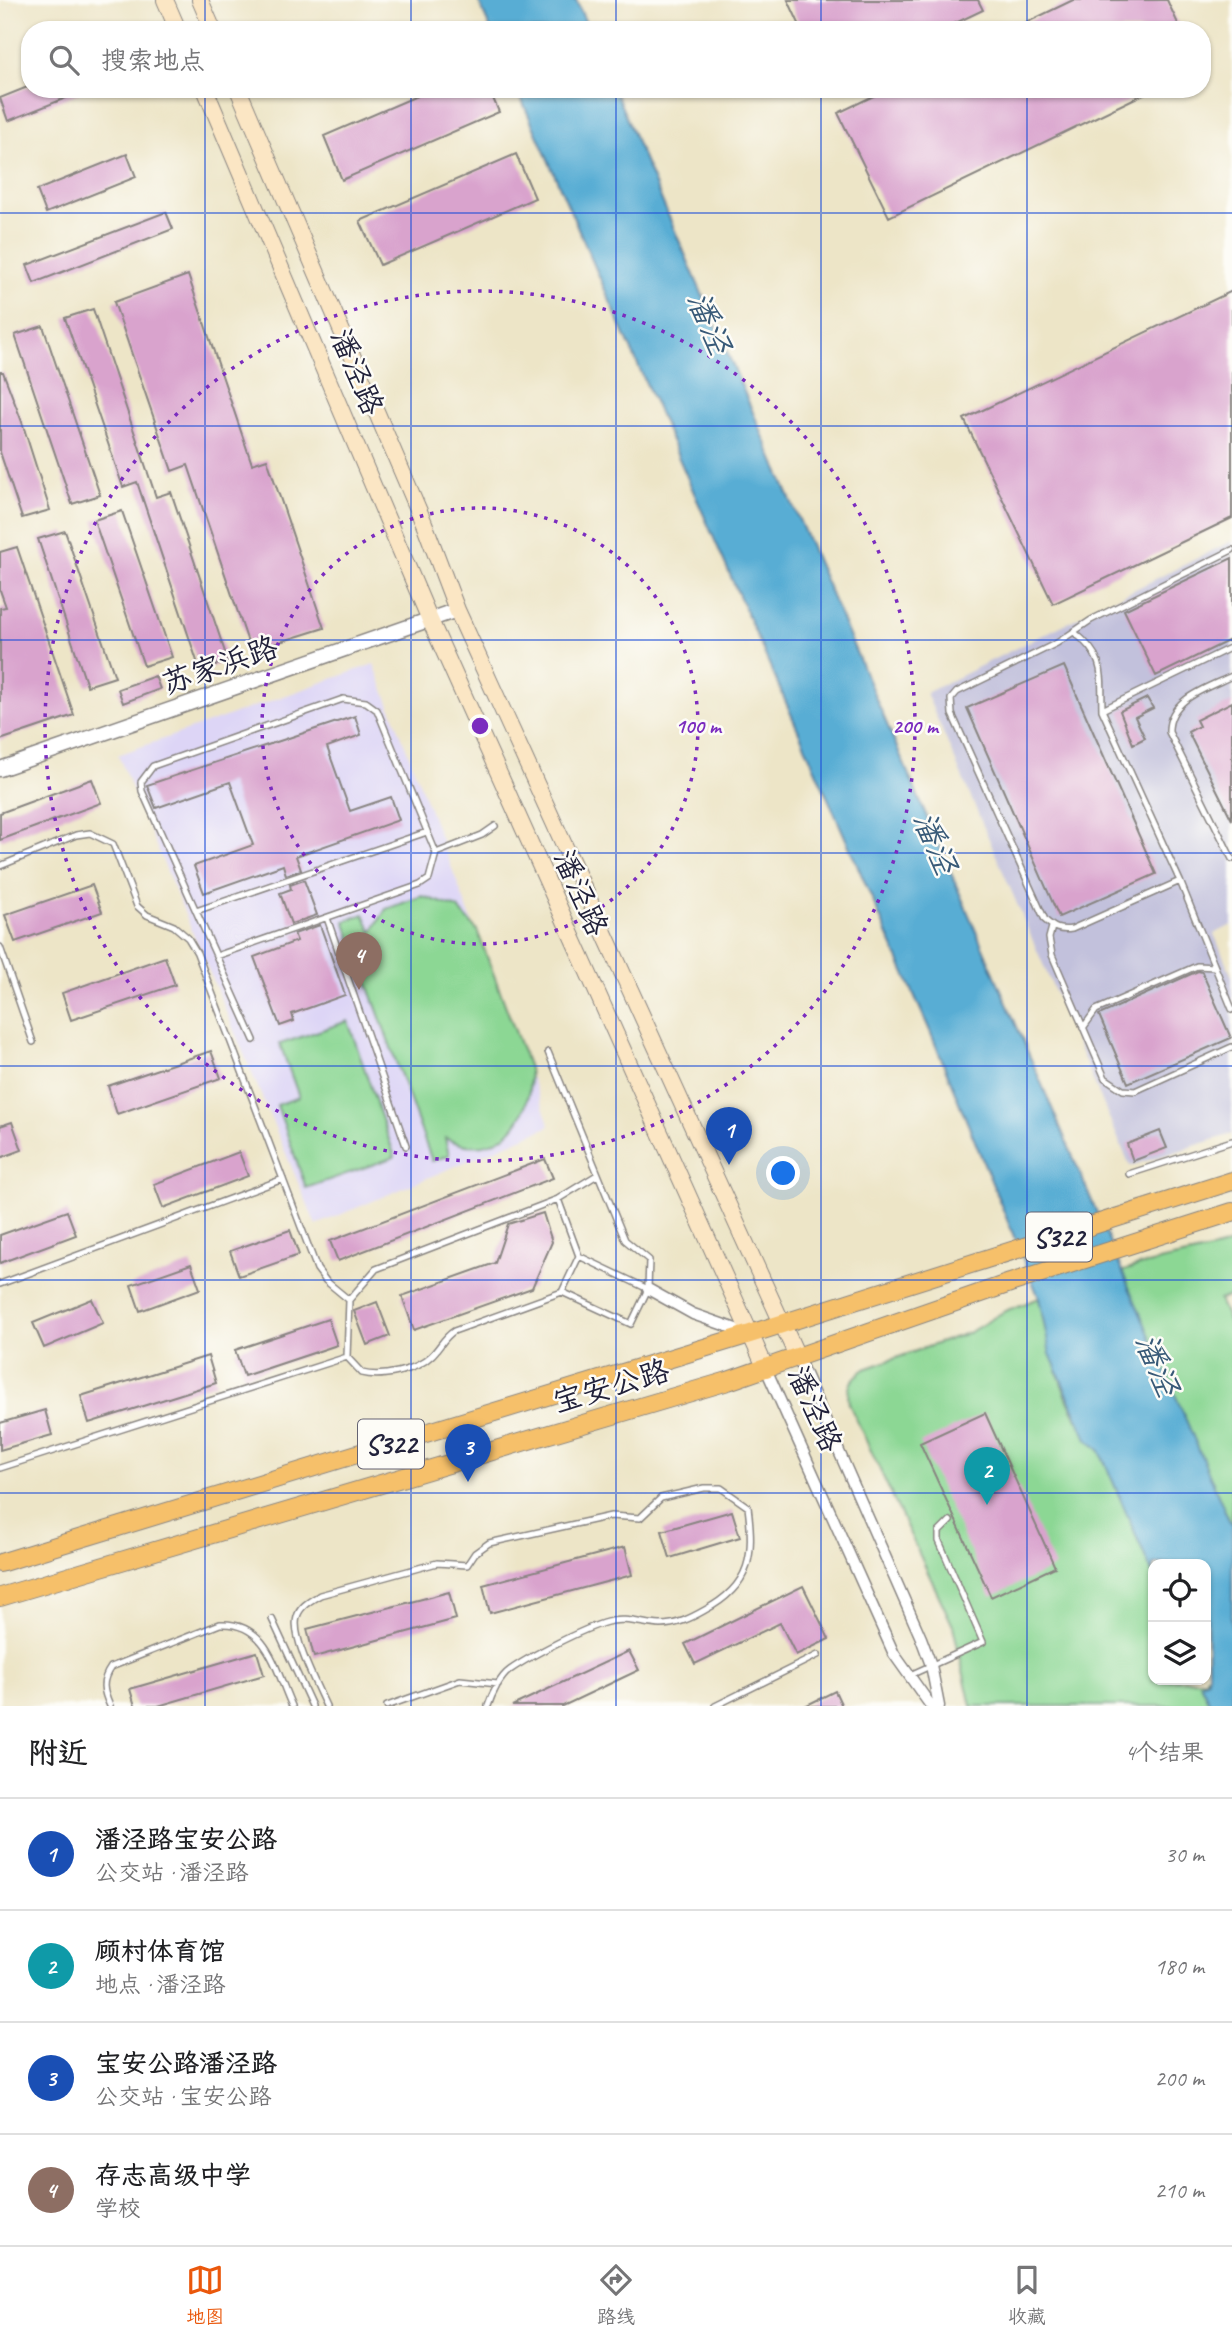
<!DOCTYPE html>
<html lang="zh">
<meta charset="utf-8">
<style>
:root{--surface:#fff;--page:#f6f6f6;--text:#202124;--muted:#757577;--line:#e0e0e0;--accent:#ea580c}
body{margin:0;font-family:Caveat,"LXGW WenKai TC",sans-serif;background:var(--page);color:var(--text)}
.controls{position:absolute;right:21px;bottom:21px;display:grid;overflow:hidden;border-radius:14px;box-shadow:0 2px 5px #0004}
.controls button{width:63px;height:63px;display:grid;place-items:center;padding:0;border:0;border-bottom:2px solid var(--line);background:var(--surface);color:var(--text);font:35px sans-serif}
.you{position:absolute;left:784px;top:1174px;width:24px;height:24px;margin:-18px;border:5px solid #fff;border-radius:50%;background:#1a73e8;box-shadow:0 0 0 10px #1a73e833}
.badge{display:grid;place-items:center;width:46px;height:46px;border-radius:50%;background:var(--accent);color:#fff;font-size:23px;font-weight:700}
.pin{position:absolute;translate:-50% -58px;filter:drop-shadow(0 2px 4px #0008)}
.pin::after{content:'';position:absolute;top:37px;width:24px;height:21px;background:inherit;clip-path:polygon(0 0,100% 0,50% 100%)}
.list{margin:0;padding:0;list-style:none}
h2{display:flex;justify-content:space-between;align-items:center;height:91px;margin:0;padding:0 28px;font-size:30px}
h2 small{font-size:23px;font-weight:400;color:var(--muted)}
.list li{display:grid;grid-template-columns:46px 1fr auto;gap:21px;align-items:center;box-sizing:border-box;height:112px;padding:0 28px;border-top:2px solid var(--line)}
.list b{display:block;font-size:26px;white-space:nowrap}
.list p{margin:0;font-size:23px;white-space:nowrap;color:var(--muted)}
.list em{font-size:23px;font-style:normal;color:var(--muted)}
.icon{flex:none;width:38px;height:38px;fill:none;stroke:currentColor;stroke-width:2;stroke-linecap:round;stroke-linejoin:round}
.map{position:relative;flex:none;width:1232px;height:1706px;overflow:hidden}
.search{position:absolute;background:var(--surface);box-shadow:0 2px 5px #0004;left:21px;right:21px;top:21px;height:77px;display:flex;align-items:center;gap:18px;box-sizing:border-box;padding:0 24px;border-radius:28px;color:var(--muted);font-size:26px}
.sheet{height:539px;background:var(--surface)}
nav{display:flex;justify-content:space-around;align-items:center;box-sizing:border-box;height:98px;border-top:2px solid var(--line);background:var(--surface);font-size:19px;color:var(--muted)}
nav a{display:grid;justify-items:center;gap:4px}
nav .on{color:var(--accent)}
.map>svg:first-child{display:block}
.built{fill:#ddd5f6}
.industrial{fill:#c2c1dc}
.green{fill:#8cd794;stroke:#577c68;stroke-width:2}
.water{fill:#58add4;stroke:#3d6888;stroke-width:2}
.building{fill:#d9a3cd}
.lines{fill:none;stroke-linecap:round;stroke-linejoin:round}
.service-casing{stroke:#888481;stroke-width:8}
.minor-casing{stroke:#888481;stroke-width:13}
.tertiary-casing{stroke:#888481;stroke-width:17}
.secondary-casing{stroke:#888481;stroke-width:18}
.primary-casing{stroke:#888481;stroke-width:20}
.service{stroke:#fff;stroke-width:5}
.minor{stroke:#fff;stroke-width:10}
.tertiary{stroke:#fff;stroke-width:14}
.secondary{stroke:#fbe6c4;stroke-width:16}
.primary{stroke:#f6c06b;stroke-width:18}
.grid{fill:none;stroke:#1d4ed8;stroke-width:2;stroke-opacity:0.55}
.ring{fill:none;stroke:#7b2cbf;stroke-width:3.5;stroke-dasharray:3.5 7}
.labels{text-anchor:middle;stroke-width:5;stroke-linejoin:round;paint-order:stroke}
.shield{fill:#fdfcf7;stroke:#646373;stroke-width:2}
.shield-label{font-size:28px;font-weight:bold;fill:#22223b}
.street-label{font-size:30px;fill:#22223b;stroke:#fdfcf7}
.water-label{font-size:32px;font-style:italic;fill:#385a78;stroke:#fdfcf7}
.centre{fill:#7b2cbf;stroke:#fdfcf7;stroke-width:3.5}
.ring-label{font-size:21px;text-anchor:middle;font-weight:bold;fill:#7b2cbf;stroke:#fdfcf7;stroke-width:5;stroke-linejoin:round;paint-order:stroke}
</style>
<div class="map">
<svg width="1232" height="1706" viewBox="0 0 1232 1706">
<rect width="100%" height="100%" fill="#fdfcf7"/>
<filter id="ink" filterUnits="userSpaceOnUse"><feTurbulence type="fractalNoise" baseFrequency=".0143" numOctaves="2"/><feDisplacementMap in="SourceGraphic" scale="14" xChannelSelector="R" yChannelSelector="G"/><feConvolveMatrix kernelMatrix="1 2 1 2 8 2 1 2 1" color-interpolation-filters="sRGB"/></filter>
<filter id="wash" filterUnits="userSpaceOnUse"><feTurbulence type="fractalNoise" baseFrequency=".00686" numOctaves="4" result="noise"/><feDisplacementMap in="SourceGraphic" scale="28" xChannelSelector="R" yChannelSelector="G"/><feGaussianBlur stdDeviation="1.57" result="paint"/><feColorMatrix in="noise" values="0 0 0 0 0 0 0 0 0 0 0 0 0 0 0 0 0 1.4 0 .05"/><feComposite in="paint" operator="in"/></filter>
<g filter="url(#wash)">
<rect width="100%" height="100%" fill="#ede5c7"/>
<path class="built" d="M 374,664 L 550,1126 L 316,1225 L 118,755 Z"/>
<path class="industrial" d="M 1232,541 L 1232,925 L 1214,934 L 1232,977 L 1232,1134 L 1130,1166 L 926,693 Z"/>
<path class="green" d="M 422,896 L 458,908 L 477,930 L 529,1068 C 535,1119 498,1164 445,1138 L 449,1155 L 432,1161 L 345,921 L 364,914 L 372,932 L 386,909 Z
M 348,1021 L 395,1157 L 306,1188 L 277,1105 L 299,1097 L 280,1044 Z
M 1232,1244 L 1232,1295 L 1219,1300 L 1232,1329 L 1232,1527 L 1121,1272 C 1157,1258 1195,1256 1232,1244 Z
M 1039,1298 C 1048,1345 1066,1417 1100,1451 L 1153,1575 L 1153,1680 L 1206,1680 L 1206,1675 L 1208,1680 L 1200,1683 L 1211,1706 L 971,1706 L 953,1626 L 849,1404 C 846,1386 851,1379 865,1369 L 970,1332 L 1005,1311 Z"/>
<path class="water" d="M 478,0 L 576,0 L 589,30 L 491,30 Z
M 517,89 L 614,89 L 1232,1527 L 1232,1706 L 1211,1706 L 1200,1683 L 1208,1680 L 1206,1564 L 1153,1564 L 1153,1575 L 1100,1451 L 1087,1439 L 1050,1354 L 1039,1298 L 930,1031 Z"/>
<g id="blocks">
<path class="building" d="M 788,0 L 978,0 L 983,10 L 941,30 L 802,30 Z
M 1073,0 L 1167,0 L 1181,30 L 1011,30 Z
M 30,86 L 30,89 L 86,90 L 8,121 L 0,98 Z
M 433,89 L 489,89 L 499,112 L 342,180 L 324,136 Z
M 888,89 L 1154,89 L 889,217 L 838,113 Z
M 127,154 L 136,177 L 46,213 L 37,190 Z
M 516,154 L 535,198 L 380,265 L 360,221 Z
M 166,212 L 173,229 L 34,283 L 27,265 Z
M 188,275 L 252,464 L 267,459 L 324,628 L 251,651 L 188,465 L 172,471 L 114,302 Z
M 1232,291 L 1232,518 L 1053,604 L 964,419 Z
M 93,309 L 156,497 L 171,492 L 228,661 L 200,670 L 137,482 L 123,487 L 65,318 Z
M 43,326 L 100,495 L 72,504 L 15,335 Z
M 0,372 L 3,372 L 22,422 L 50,510 L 22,518 L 0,452 Z
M 122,511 L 172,657 L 144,666 L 94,520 Z
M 65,531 L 115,677 L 87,686 L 38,539 Z
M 17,547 L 74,715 L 0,740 L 0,608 L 6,607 L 0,590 L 0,552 Z
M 1232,558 L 1232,639 L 1156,676 L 1124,610 Z
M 1064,666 L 1156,874 L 1059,917 L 967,708 Z
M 155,676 L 160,689 L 123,703 L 118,689 Z
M 1147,698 L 1153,708 L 1135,717 L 1145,738 L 1133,744 L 1120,711 Z
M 1232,702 L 1232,820 L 1188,732 L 1199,726 L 1196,720 Z
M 355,716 L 361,735 L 327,747 L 350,811 L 391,797 L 399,820 L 296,856 L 301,870 L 286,875 L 283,865 L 204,893 L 194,866 L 253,845 L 230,782 L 156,808 L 147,785 Z
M 92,779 L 101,803 L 0,840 L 0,813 Z
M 304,880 L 317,915 L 291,924 L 280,893 L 291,889 L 290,885 Z
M 92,885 L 102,912 L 15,942 L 5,915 Z
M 320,925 L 345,995 L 292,1014 L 294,1021 L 280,1026 L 254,957 L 297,941 L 294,934 Z
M 165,957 L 175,985 L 71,1020 L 62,993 Z
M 1198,971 L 1202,972 L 1231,1038 L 1128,1083 L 1099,1015 Z
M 211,1051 L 221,1078 L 117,1114 L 108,1086 Z
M 12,1122 L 22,1150 L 0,1158 L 0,1126 Z
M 1160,1131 L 1167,1148 L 1133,1161 L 1127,1144 Z
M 239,1152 L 248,1176 L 163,1208 L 154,1184 Z
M 545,1159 L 553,1178 L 338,1261 L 330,1241 Z
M 67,1211 L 76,1235 L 0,1263 L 0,1235 Z
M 543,1213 L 552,1242 L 532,1288 L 414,1330 L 402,1296 L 495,1263 L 508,1224 Z
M 290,1230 L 299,1255 L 239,1276 L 230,1251 Z
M 191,1264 L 200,1289 L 140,1311 L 131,1285 Z
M 92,1299 L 103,1323 L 44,1348 L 33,1323 Z
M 377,1302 L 390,1336 L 367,1345 L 354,1311 Z
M 328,1319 L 337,1345 L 244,1376 L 235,1350 Z
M 208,1356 L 216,1383 L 89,1423 L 81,1396 Z
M 45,1410 L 52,1435 L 0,1450 L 0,1423 Z
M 985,1413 L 1055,1567 L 991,1597 L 920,1443 Z
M 732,1511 L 740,1537 L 670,1558 L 662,1531 Z
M 625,1547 L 632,1575 L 490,1613 L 483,1585 Z
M 803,1586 L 829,1639 L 796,1655 L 780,1623 L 695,1664 L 685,1644 Z
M 449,1592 L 456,1619 L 314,1657 L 307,1629 Z
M 629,1651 L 639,1670 L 563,1706 L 512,1706 Z
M 257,1652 L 264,1675 L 158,1706 L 135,1706 L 130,1689 Z
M 835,1691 L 842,1706 L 805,1706 Z"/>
</g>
</g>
<g filter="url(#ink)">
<use href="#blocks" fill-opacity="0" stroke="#888481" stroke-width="2"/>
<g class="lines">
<g class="service-casing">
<path id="service" d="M 1074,632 C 1106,658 1101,673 1102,710
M 1232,647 L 1102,710 L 1180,881 L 1232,1009
M 1232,676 C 1207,688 1168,699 1169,732 L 1232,859
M 436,853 L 482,835 L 495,826
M 0,866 L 76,835 L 90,833 L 113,844 L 137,906 L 147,915 L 174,926 L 188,938 L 197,953 L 317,1269 L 326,1281 L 349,1300
M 1180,881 L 1072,929 C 1059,931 1054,928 1045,920 L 952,714 L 951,699 L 957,692 L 1057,643 L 1091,620 L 1232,550
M 196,911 L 427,832
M 327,918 L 406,1146
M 1052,927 L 1049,938 L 1052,955 L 1105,1078 L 1123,1090 L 1135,1091 L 1232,1047
M 0,947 L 33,1042
M 216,956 L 420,885 L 429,879 L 436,853 L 377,710 L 366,702 L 343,699 L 153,766 L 141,782 L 142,791 L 254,1040
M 1083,1028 L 1096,1010 L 1197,966 L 1215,967
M 548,1052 L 625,1240 L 649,1260 L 648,1288
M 1129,1174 L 1232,1141
M 558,1199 L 579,1256 L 648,1289 L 631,1324 L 562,1292 L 579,1256
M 0,1284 L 283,1179
M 562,1292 L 454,1331 C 443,1338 440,1348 431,1356 C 416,1371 381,1378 362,1373 L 347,1357 L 349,1300 L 376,1269 L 558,1199 L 597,1175
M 0,1468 L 347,1357
M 272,1619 L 312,1706
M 908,1676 L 983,1642 L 939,1541 L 939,1532 L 950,1521
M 110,1706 C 103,1691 101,1681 111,1667 L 220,1624 C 268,1622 275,1669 292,1706
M 326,1706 C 317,1686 291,1637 297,1617 C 300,1606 310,1601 320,1595 L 437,1563 L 467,1565 L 475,1553 L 489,1543 L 611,1516 L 640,1518 L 661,1498 L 704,1488 L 721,1488 L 748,1507 C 754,1555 752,1585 705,1610 C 691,1618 677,1625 660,1625 C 642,1624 625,1617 607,1622 C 584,1628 530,1656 510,1670 C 500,1677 492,1694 488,1706
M 387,1706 L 460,1680 L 498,1684
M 715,1706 L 818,1655"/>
</g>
<g class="minor-casing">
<path id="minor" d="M 648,1289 L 693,1314 L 747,1333
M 797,1356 L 921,1638 L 931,1665 L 939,1706
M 766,1369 L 894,1654 L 931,1706"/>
</g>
<g class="tertiary-casing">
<path id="tertiary" d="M 0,769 L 457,610"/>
</g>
<g class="secondary-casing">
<path id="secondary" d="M 165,0 L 178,30
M 200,0 L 213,30
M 205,89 L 430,620 L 766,1369
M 238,89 L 424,523 L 457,610 L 797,1356"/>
</g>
<g class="primary-casing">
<path id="primary" d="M 0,1563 L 750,1334 L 1232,1181
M 0,1597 L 728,1381 L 1010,1283 L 1232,1212"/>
</g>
<use href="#service" class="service"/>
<use href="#minor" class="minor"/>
<use href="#tertiary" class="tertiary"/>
<use href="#secondary" class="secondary"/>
<use href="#primary" class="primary"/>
</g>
</g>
<path class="grid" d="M 205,0 L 205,30M 411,0 L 411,30M 616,0 L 616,30M 821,0 L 821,30M 1027,0 L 1027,30M 205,89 L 205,1706M 411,89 L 411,1706M 616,89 L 616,1706M 821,89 L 821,1706M 1027,89 L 1027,1706M 0,213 L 1232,213M 0,426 L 1232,426M 0,640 L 1232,640M 0,853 L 1232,853M 0,1066 L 1232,1066M 0,1280 L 1232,1280M 0,1493 L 1232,1493"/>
<g class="ring">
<circle cx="480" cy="726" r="218"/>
<circle cx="480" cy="726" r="435"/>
</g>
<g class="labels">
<g class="shield">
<rect x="1026" y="1212.5" width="66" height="49" rx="5"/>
<rect x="358" y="1419.5" width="66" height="49" rx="5"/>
</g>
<g class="shield-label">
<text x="1059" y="1247">S322</text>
<text x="391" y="1454">S322</text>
</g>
<g class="street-label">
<text transform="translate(357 372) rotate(67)" y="10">潘泾路</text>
<text transform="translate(220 665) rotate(-19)" y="10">苏家浜路</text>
<text transform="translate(581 893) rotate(66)" y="10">潘泾路</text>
<text transform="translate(611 1386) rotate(-16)" y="10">宝安公路</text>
<text transform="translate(815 1409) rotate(66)" y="10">潘泾路</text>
</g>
<g class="water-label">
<text transform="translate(710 323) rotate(67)" y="11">潘泾</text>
<text transform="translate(936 843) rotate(67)" y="11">潘泾</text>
<text transform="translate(1158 1365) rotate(67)" y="11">潘泾</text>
</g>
</g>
<circle cx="480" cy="726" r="10" class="centre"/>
<g class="ring-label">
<text x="698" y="733">100 m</text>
<text x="915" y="733">200 m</text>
</g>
</svg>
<div class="controls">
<button><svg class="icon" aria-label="locate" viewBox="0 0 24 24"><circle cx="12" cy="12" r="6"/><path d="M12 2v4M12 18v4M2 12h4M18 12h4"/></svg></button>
<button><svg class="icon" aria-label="layers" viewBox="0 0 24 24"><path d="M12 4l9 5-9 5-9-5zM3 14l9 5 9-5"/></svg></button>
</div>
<div class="you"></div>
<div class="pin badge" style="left:729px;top:1165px;background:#1a4fb4">1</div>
<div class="pin badge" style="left:987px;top:1505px;background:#0f9aa8">2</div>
<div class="pin badge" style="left:468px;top:1482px;background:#1a4fb4">3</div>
<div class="pin badge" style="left:359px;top:990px;background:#8d6e63">4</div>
<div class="search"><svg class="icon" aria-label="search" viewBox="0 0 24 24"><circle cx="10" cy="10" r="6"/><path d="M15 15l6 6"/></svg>搜索地点</div>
</div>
<section class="sheet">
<h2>附近<small>4个结果</small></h2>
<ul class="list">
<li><span class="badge" style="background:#1a4fb4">1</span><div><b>潘泾路宝安公路</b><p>公交站 · 潘泾路</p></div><em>30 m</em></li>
<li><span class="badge" style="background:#0f9aa8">2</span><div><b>顾村体育馆</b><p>地点 · 潘泾路</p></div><em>180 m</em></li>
<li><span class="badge" style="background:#1a4fb4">3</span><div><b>宝安公路潘泾路</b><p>公交站 · 宝安公路</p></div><em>200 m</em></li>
<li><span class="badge" style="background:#8d6e63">4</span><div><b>存志高级中学</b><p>学校</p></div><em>210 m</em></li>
</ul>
</section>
<nav>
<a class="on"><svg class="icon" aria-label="map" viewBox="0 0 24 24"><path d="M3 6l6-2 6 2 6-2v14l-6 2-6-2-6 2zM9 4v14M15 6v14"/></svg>地图</a>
<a><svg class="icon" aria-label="directions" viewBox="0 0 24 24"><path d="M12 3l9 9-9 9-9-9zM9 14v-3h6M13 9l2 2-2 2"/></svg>路线</a>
<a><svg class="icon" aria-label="saved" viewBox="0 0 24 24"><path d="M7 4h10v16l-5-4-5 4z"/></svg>收藏</a>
</nav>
